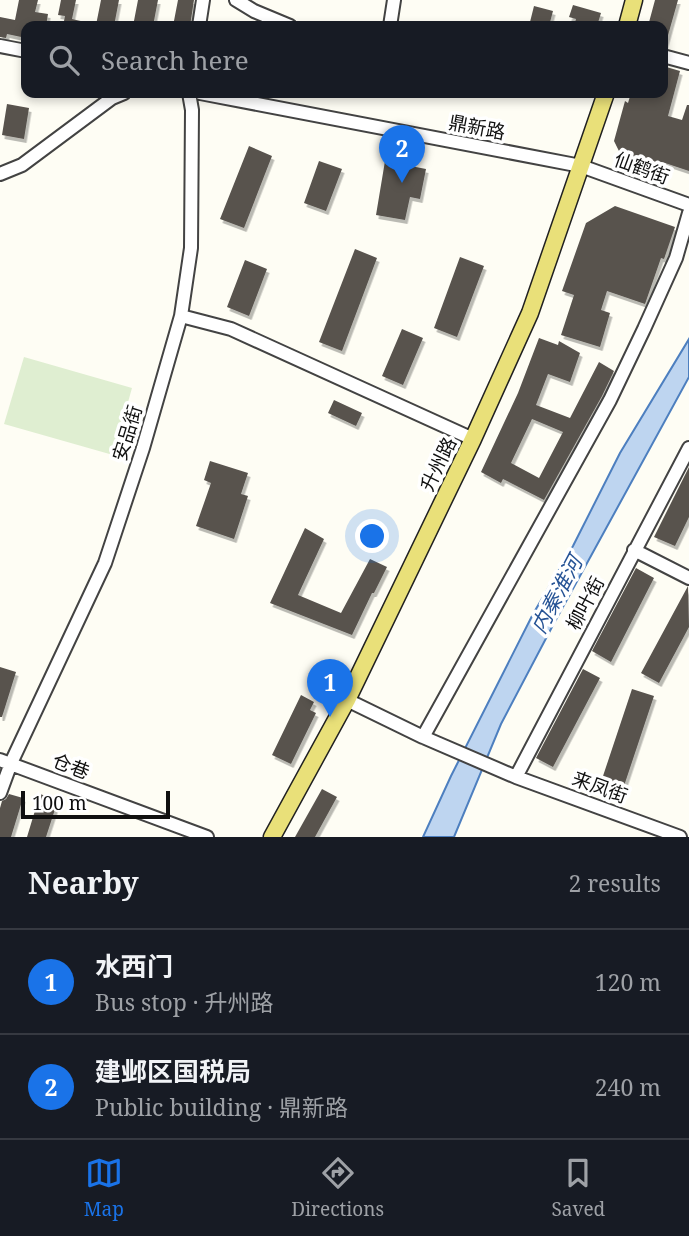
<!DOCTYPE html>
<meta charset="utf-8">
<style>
:root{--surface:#171b24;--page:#20242c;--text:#f1f3f6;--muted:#9ea1a6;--line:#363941;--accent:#1a73e8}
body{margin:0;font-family:"Noto Serif","Noto Sans SC",serif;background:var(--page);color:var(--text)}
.scale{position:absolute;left:21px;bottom:18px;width:149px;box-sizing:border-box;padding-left:7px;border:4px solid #101010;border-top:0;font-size:19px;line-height:24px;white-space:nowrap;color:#101010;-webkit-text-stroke:5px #fff;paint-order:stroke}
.you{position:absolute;left:373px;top:537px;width:24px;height:24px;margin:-18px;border:5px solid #fff;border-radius:50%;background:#1a73e8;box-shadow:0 0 0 10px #1a73e833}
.badge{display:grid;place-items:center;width:46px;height:46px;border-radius:50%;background:var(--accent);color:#fff;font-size:23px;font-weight:700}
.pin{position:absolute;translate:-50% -58px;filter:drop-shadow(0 2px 4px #0008)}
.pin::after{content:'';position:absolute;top:37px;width:24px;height:21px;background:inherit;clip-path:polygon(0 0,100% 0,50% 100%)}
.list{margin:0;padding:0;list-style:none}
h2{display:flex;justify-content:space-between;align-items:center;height:91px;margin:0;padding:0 28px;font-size:30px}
h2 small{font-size:23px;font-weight:400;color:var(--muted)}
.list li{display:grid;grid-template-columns:46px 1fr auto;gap:21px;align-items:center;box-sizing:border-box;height:105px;padding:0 28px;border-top:2px solid var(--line)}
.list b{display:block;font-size:26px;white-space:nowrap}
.list p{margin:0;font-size:23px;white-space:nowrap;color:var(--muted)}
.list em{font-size:23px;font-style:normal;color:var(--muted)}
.icon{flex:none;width:38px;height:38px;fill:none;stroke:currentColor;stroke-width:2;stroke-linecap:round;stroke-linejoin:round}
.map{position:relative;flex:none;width:689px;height:837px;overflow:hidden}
.search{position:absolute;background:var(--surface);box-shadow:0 4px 10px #0003;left:21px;right:21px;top:21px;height:77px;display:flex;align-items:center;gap:18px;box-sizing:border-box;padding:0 24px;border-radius:14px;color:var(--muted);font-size:26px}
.sheet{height:301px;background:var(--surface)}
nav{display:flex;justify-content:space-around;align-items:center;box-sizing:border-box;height:98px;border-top:2px solid var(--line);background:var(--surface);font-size:19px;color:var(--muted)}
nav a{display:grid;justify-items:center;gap:4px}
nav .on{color:var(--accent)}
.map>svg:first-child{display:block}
.pitch{fill:#dfeed1}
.water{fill:#bed5f0;stroke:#4d7fbf;stroke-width:2}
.building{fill:#58534e;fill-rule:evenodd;filter:url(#shadow)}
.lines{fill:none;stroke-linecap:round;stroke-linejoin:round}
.minor-casing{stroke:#434343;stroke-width:16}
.major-casing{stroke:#212121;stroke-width:19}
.minor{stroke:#fff;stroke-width:12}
.major{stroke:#e9e079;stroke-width:16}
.labels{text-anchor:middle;stroke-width:7;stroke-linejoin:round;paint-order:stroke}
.street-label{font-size:19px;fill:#101010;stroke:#fff}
.water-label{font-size:21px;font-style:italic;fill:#265395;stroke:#fff}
</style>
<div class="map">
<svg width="689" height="837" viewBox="0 0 689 837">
<defs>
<filter id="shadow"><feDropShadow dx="2.5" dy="4" stdDeviation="0" flood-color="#0004"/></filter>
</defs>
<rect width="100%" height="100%" fill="#fefdf4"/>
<path class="pitch" d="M 24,357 L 132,388 L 113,455 L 4,424 Z"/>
<path class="water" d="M 689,339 L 689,377 L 552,627 L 501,724 L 454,837 L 423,837 L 451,776 L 533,614 L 573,546 L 620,453 Z"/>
<path class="building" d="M 19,0 L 38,0 L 35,12 L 48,14 L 46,26 L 26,26 L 26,38 L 7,34 L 6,38 L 0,37 L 0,17 L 15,20 Z
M 61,0 L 76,0 L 72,19 L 89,23 L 88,26 L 63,26 L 65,16 L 58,15 Z
M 101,0 L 119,0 L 114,26 L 96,25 Z
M 138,0 L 158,0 L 153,26 L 133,26 Z
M 178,0 L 194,0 L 190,26 L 173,26 Z
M 655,0 L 678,0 L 665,46 L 663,45 L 663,26 L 648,26 Z
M 573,5 L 601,13 L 597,26 L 574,26 L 576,19 L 569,17 Z
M 534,6 L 553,11 L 549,26 L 529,26 Z
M 663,66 L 680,71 L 668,116 L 682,120 L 687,105 L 689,105 L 689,171 L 665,163 L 662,172 L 628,161 L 630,157 L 619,151 L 614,141 L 625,101 L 628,103 L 631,93 L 663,93 Z
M 7,104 L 29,108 L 24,139 L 2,135 Z
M 249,146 L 272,156 L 244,228 L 220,219 Z
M 319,161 L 342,169 L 326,211 L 304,203 Z
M 385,161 L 426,169 L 420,199 L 410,197 L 405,220 L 376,215 Z
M 615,206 L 675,227 L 664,259 L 661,258 L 645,304 L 607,291 L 601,310 L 610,313 L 600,347 L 561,335 L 574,295 L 562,291 L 586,223 Z
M 355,249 L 377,258 L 342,351 L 319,342 Z
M 460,257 L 484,266 L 457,337 L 434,328 Z
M 245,260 L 267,269 L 249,316 L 227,307 Z
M 402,329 L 423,338 L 403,385 L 382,376 Z
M 539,338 L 558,345 L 559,341 L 580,353 L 570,382 L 548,374 L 536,405 L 570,418 L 599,362 L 614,371 L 602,396 L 544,500 L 503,479 L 501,483 L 481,472 L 518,393 ZM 532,419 L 563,432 L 539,478 L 511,463 Z
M 334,400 L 362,413 L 356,426 L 328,413 Z
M 210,461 L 248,473 L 241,494 L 248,496 L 234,539 L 196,526 L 211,483 L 204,480 Z
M 689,467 L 689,517 L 675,546 L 654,537 Z
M 305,528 L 324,539 L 298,595 L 341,613 L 370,559 L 387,567 L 374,593 L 372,593 L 352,635 L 270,603 Z
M 636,568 L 654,578 L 611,662 L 592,651 Z
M 688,586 L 689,627 L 659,683 L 641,673 Z
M 0,667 L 16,672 L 2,717 L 0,717 Z
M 583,669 L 600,678 L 553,767 L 536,758 Z
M 632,689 L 654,696 L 624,786 L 602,779 Z
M 301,695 L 314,702 L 310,710 L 316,713 L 291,764 L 272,755 Z
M 322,789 L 337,797 L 315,837 L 295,837 Z
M 9,794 L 23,798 L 11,837 L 0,837 L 0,808 L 2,801 L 6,799 Z
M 40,794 L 58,800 L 46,837 L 27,837 Z"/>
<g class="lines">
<g class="minor-casing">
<path id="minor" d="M 236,0 L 254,11 L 290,26
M 199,26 L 203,0
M 390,26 L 394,0
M 0,46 L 26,51
M 663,56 L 689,63
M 200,93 L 581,166 L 689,205
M 0,174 L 22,165 L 112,98 L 124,93
M 181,316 L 231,329 L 473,439
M 634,550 L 689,578
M 347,700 L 423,737 L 516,777 L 680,837
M 423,737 L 610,400 L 644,329 L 676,258 L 689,213
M 0,760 L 207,837
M 516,777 L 689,448
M 0,793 L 11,763 L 105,563 L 143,448 L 181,316 L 191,248 L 192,110 L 189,93"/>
</g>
<g class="major-casing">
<path id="major" d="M 627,26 L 634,0
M 272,837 L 347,700 L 473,439 L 530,313 L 606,93"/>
</g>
<use href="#minor" class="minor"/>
<use href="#major" class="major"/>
</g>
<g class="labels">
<g class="street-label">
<text transform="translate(477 127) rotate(11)" y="7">鼎新路</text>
<text transform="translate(642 168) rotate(20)" y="7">仙鹤街</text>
<text transform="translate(127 433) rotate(-73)" y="7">安品街</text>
<text transform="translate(438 464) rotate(-64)" y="7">升州路</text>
<text transform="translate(585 603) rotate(-62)" y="7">柳叶街</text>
<text transform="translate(71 766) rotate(21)" y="7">仓巷</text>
<text transform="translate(600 787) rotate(20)" y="7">来凤街</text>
</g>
<g class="water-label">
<text transform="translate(557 595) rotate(-62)" y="7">内秦淮河</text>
</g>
</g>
</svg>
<div class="scale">100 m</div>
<div class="you"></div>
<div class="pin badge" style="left:330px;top:717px">1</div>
<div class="pin badge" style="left:402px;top:183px">2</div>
<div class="search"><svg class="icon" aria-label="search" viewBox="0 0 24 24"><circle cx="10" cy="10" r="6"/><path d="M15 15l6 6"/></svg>Search here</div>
</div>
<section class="sheet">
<h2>Nearby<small>2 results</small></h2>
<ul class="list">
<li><span class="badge">1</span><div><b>水西门</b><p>Bus stop · 升州路</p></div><em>120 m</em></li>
<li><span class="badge">2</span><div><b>建邺区国税局</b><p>Public building · 鼎新路</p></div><em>240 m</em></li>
</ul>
</section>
<nav>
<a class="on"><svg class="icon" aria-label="map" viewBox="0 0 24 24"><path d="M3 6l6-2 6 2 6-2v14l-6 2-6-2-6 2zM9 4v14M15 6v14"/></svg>Map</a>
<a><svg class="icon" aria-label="directions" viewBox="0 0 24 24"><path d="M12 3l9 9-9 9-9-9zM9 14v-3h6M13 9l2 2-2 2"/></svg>Directions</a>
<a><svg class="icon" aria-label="saved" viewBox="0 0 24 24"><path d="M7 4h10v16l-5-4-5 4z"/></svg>Saved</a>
</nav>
